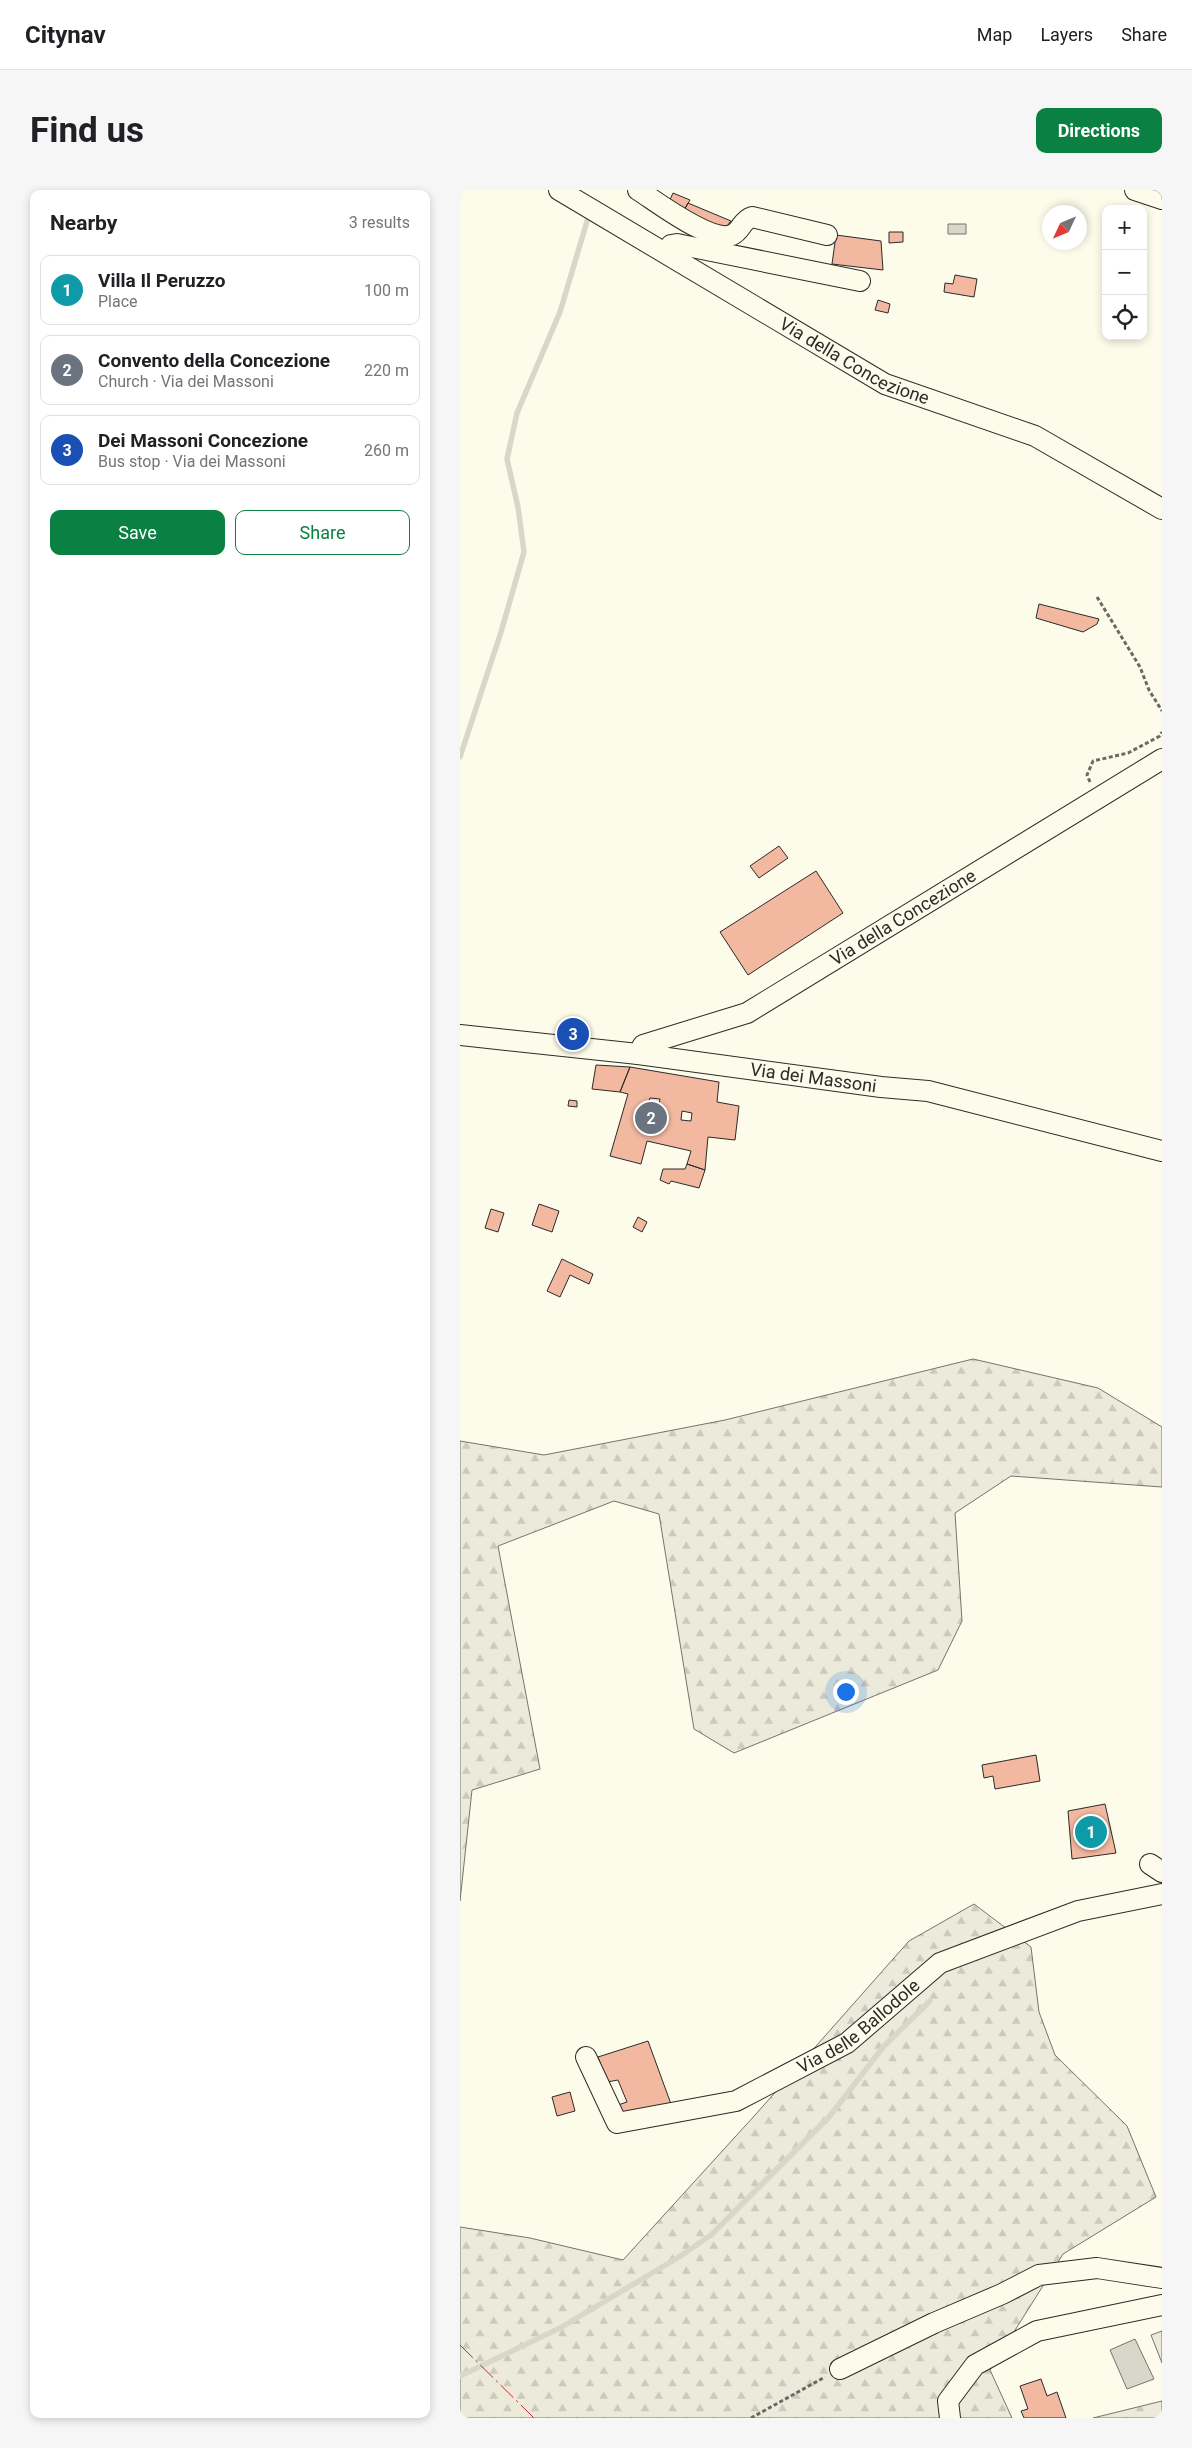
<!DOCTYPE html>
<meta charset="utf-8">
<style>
:root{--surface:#fff;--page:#f6f6f6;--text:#202124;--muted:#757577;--line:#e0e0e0;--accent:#0b8043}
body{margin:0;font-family:Roboto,sans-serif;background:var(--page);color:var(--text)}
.controls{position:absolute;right:15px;top:15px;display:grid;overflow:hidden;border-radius:10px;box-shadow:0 2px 8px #0003}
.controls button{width:45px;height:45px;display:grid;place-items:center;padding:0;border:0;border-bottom:1px solid var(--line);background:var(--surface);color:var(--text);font:25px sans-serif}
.compass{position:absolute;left:582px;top:15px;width:45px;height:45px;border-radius:50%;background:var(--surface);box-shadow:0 2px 8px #0003;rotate:226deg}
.you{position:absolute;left:385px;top:1501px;width:18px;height:18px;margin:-12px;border:4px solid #fff;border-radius:50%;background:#1a73e8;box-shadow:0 0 0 8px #1a73e833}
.badge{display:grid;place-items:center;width:32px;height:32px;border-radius:50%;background:var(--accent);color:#fff;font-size:16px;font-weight:700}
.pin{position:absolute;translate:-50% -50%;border:2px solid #fff;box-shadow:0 1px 5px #0006}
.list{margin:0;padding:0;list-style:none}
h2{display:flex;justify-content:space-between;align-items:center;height:65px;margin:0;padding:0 20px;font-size:21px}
h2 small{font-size:16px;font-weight:400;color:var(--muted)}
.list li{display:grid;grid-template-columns:32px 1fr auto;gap:15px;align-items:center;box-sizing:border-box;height:70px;margin:0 10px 10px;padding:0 10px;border:1px solid var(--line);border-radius:10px}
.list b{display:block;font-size:19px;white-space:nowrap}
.list p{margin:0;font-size:16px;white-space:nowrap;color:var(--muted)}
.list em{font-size:16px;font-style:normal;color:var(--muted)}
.actions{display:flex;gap:10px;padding:15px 20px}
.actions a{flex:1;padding:11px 0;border:1px solid var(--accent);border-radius:10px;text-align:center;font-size:18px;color:var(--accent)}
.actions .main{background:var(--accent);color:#fff}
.icon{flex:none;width:28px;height:28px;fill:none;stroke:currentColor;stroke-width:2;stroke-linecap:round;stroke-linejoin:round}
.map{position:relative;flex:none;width:702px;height:2228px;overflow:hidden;border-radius:10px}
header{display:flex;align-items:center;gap:30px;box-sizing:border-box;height:70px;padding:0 25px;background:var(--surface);border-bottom:1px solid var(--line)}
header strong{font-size:24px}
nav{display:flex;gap:28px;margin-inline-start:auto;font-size:18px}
.intro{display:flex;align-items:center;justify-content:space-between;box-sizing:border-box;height:120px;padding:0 30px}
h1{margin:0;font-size:35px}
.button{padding:12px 22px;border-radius:10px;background:var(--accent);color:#fff;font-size:18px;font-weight:700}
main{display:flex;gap:30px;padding:0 30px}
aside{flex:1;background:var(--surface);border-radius:10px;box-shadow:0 2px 8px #0003}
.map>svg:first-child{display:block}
.forest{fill:url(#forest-firs);stroke:#74746e}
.garden{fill:#ecebdb;stroke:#74746e}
.water{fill:#d8d7c9;stroke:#74746e}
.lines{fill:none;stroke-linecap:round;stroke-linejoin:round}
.stream{stroke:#d8d7c9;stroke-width:5.5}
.building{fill:#f2b8a0;stroke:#2b2b2b;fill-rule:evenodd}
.minor-casing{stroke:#2b2b2b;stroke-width:22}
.path{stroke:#6a6964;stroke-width:3;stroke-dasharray:4 2.5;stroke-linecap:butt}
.minor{stroke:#fdfbea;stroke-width:20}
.power{stroke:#c62828;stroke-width:1;stroke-dasharray:18 4 2.5 4;stroke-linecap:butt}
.labels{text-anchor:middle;stroke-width:4;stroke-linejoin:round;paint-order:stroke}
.street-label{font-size:18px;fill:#2b2b2b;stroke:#fdfbea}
</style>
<header>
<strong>Citynav</strong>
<nav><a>Map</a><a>Layers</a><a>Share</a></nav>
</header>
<div class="intro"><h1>Find us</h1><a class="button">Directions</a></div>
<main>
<aside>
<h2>Nearby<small>3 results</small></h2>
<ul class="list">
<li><span class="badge" style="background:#0f9aa8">1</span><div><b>Villa Il Peruzzo</b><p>Place</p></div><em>100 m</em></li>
<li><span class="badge" style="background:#6b7280">2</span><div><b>Convento della Concezione</b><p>Church · Via dei Massoni</p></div><em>220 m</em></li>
<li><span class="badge" style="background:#1a4fb4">3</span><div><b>Dei Massoni Concezione</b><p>Bus stop · Via dei Massoni</p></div><em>260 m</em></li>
</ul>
<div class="actions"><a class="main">Save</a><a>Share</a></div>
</aside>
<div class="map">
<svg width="702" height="2228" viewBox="0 0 702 2228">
<defs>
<pattern id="forest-firs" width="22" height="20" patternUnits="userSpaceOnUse" patternTransform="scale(1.25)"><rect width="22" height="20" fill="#ecebdb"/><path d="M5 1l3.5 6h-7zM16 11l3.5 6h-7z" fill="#cbcabc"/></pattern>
</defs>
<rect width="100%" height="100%" fill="#fdfbea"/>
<path class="forest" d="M 513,1169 L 638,1198 L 702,1237 L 702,1297 L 551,1286 L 495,1323 L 502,1431 L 478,1480 L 274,1563 L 234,1539 L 199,1324 L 154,1311 L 38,1356 L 80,1579 L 12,1600 L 0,1711 L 0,1251 L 84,1265 L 265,1230 Z
M 514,1714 L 571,1757 L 579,1822 L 595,1865 L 667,1936 L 696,2007 L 603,2064 L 530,2180 L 552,2228 L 0,2228 L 0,2037 L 70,2048 L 163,2070 L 296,1924 L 449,1751 Z
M 702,2211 L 702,2228 L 633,2228 Z"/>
<path class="garden" d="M 702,2141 L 702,2173 L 691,2145 Z"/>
<path class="water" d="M 488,34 L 506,34 L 506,44 L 488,44 Z
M 675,2149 L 694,2189 L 667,2199 L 650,2160 Z"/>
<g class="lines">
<path class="stream" d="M 0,567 L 41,442 L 64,362 L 58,317 L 47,269 L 57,223 L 100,122 L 128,28
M 0,2186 L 100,2138 L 219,2067 L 251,2045 L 369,1927 L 424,1856 L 470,1811"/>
</g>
<path class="building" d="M 213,3 L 230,10 L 223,22 L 208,14 Z
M 228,13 L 271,31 L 260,44 L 223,22 Z
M 429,42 L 443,42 L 443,52 L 429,53 Z
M 376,45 L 421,51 L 423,80 L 372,74 Z
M 495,85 L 517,89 L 514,107 L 484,102 L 485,93 L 493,94 Z
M 418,110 L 430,114 L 428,123 L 415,120 Z
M 579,414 L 639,429 L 637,434 L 623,442 L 576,428 Z
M 319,656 L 328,668 L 299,688 L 290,676 Z
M 356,681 L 383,723 L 288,785 L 260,742 Z
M 136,875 L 170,877 L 160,902 L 132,899 Z
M 170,877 L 259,892 L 257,912 L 279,916 L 275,950 L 248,947 L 245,980 L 227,974 L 231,961 L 187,951 L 181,974 L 150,966 L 168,904 L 160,902 ZM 190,908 L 200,909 L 197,926 L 184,923 ZM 222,921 L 232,923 L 231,931 L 221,930 Z
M 109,910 L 117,911 L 117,917 L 108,916 Z
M 227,974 L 245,980 L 239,998 L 211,991 L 209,994 L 200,990 L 203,979 L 225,979 Z
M 79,1014 L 99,1021 L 92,1042 L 72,1035 Z
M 31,1019 L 44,1023 L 38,1042 L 25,1038 Z
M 178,1027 L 187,1032 L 182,1042 L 173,1037 Z
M 102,1069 L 133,1084 L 129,1094 L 110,1085 L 100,1107 L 87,1101 Z
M 576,1565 L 580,1591 L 535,1599 L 533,1586 L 524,1588 L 522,1575 Z
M 645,1614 L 656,1663 L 612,1669 L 608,1621 Z
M 188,1851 L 211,1914 L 163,1927 L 158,1915 L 167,1912 L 158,1890 L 147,1892 L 138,1867 Z
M 110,1902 L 115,1921 L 97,1926 L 92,1907 Z
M 581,2189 L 587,2206 L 597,2202 L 606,2228 L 564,2228 L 561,2221 L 568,2219 L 560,2196 Z"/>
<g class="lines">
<g class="minor-casing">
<g id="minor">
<path id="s1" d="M 99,0 L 425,194 L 575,246 L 702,319"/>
<path d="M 178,0 C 197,12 250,53 272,45 C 281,41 282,30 292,27 L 367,45"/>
<path d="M 675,0 L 702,9"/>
<path d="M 206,63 L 211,55 L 217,54 L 400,91"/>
<path id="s2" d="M 0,845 L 178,864 L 421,897 L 468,901 L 702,961"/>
<path id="s3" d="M 178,864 L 183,855 L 287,823 L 702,569"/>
<path d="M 690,1674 L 702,1682"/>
<path id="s4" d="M 126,1867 L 157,1933 L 276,1911 L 387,1853 L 480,1773 L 618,1721 L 702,1704"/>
<path d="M 380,2179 L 474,2133 L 542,2104 L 579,2085 L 637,2078 L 702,2088"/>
<path d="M 490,2228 L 488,2211 L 515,2175 L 577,2141 L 702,2115"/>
</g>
</g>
<path class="path" d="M 637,407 L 680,477 L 689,500 L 702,521
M 630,592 L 627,585 L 633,571 L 668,563 L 700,546 L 702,542
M 291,2228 L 365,2187"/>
<use href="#minor" class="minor"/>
<path class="power" d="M 0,2155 L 74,2228
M 0,2223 L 5,2228"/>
</g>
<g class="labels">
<g class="street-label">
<text dy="6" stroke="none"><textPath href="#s1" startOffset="342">Via della Concezione</textPath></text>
<text dy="6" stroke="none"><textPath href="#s3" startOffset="302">Via della Concezione</textPath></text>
<text dy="6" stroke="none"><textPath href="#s2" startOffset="356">Via dei Massoni</textPath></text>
<text dy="6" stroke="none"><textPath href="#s4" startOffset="338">Via delle Ballodole</textPath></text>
</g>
</g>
</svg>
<div class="controls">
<button>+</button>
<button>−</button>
<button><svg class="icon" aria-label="locate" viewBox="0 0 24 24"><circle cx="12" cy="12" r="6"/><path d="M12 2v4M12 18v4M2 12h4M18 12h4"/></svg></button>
</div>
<svg class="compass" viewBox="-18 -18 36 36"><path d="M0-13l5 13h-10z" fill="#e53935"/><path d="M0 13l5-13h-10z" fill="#757577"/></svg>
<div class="you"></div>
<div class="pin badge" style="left:631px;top:1642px;background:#0f9aa8">1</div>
<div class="pin badge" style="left:191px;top:928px;background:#6b7280">2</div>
<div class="pin badge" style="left:113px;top:844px;background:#1a4fb4">3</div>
</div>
</main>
